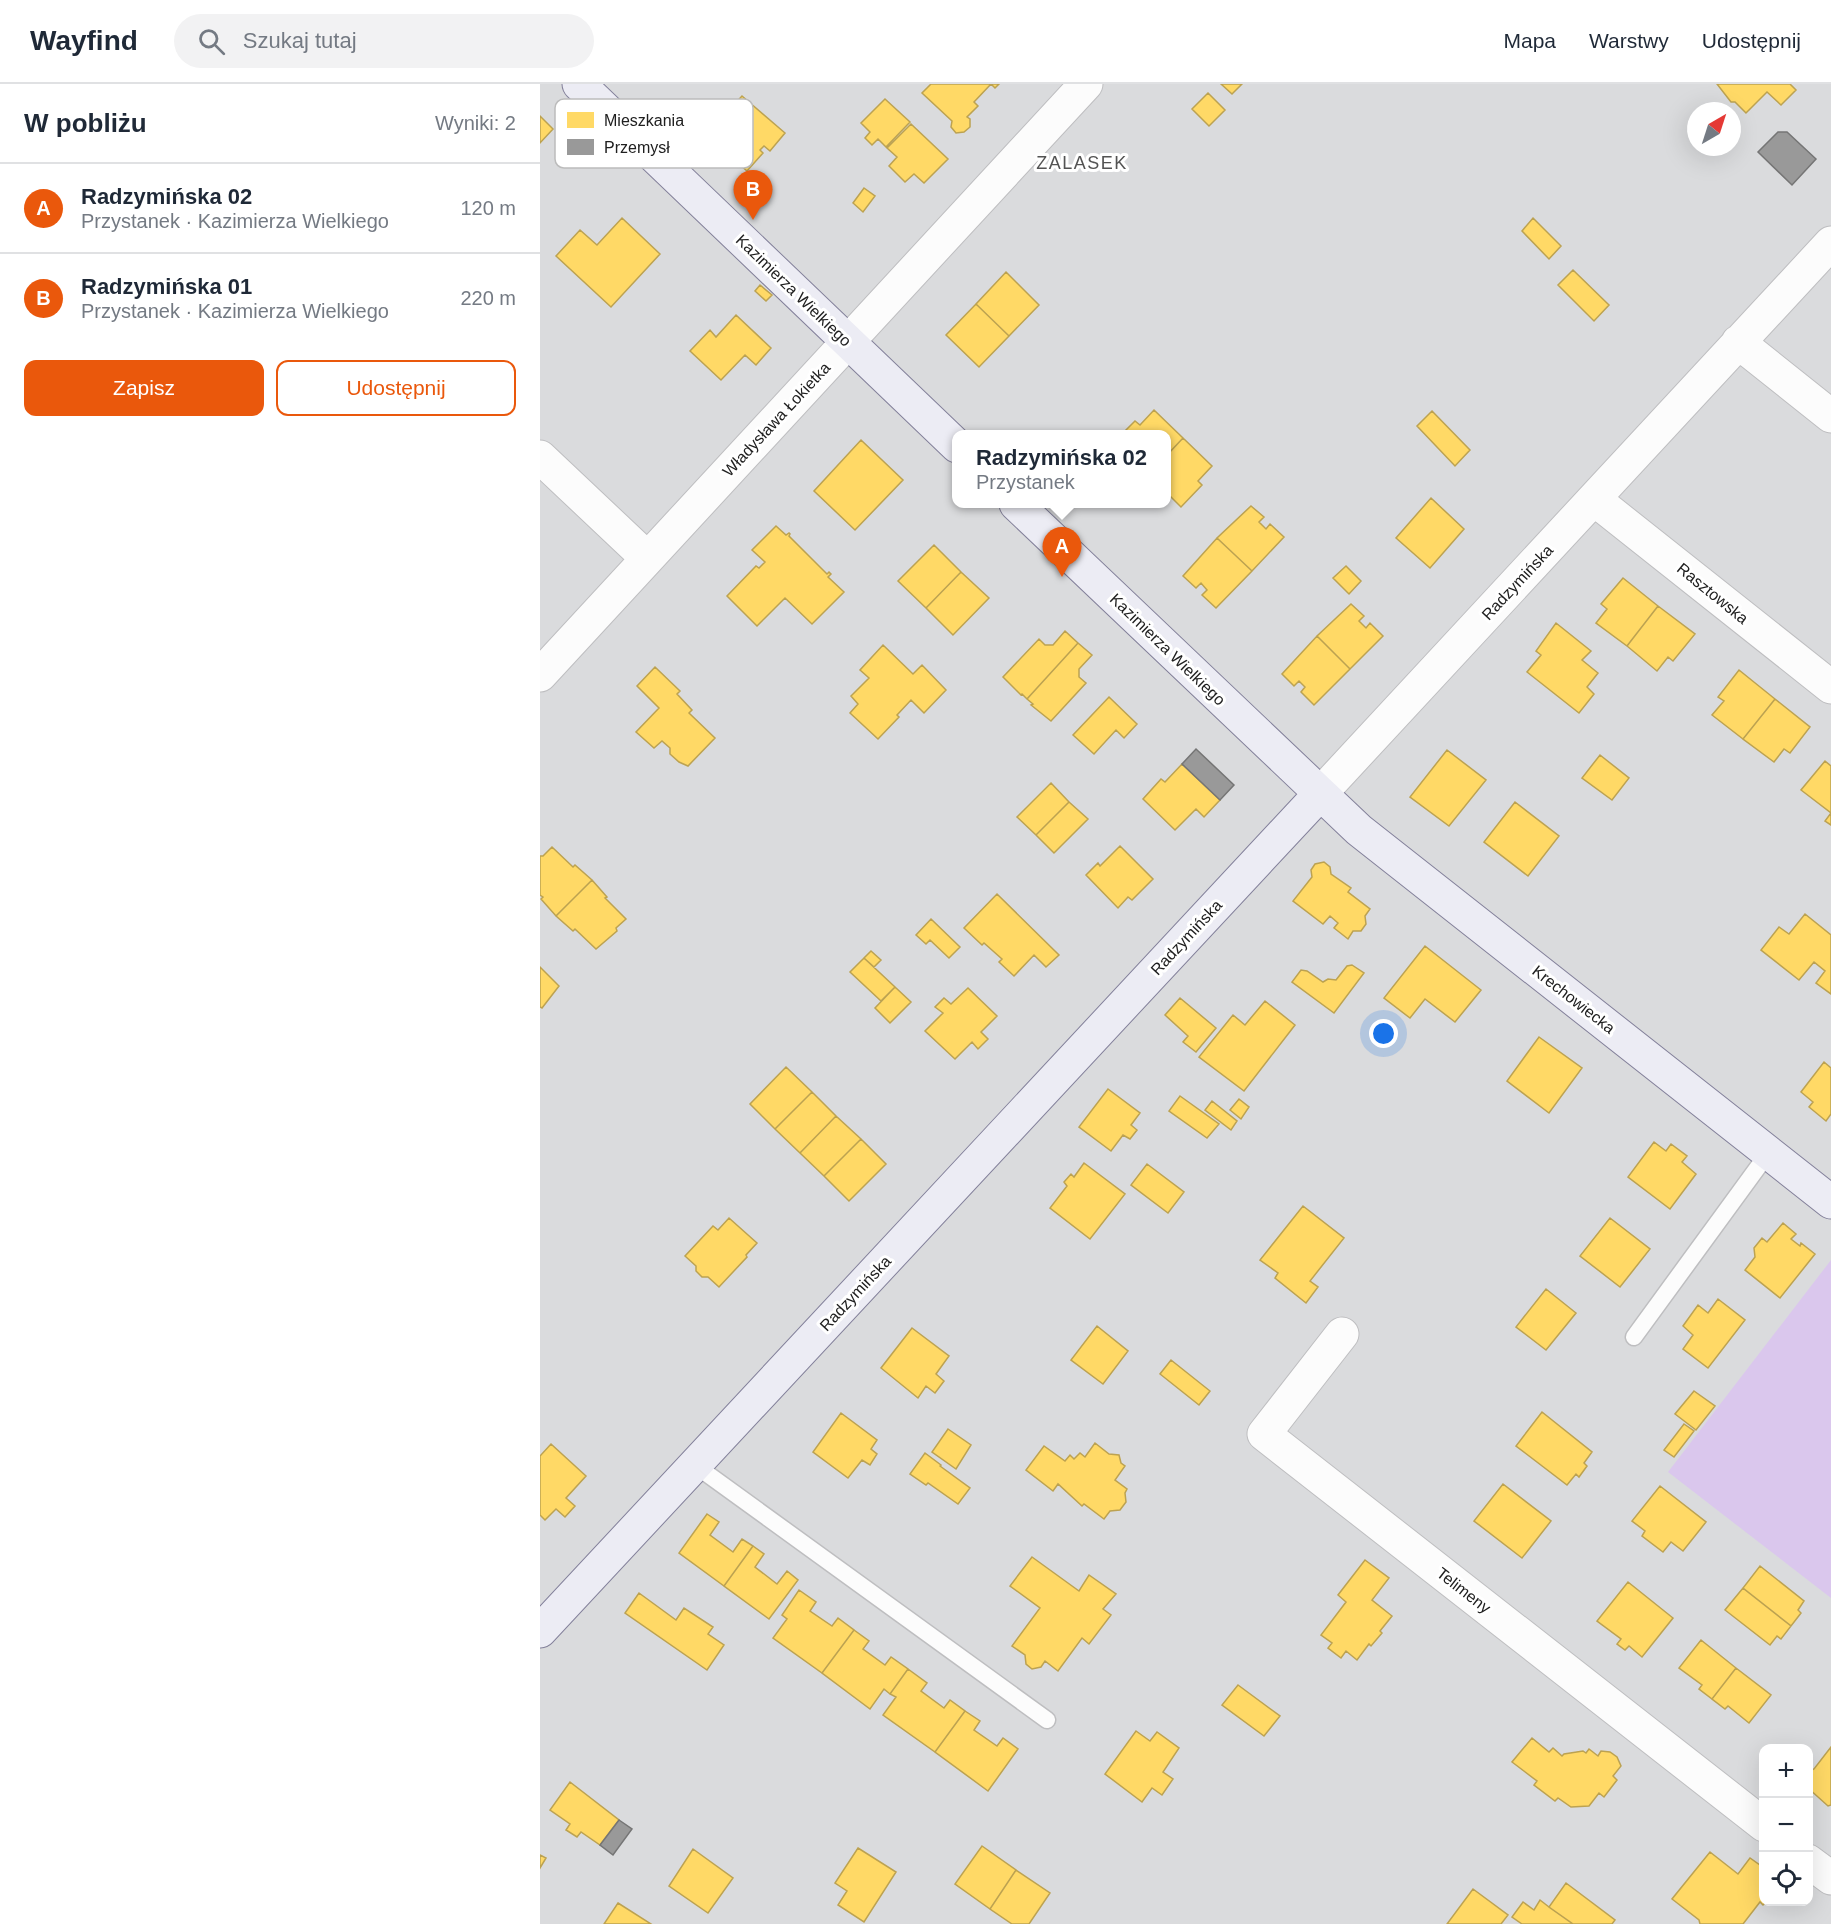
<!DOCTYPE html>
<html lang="pl">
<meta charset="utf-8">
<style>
:root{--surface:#fff;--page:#f2f2f3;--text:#1f2937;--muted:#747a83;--line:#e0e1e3;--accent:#ea580c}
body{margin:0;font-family:Arial,sans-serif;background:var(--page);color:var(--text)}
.controls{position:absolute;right:18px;bottom:18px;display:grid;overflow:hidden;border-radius:12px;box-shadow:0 6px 24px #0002}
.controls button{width:54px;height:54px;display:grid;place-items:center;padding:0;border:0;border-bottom:2px solid var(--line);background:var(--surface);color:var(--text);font:30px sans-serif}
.compass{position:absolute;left:1147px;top:18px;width:54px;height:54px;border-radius:50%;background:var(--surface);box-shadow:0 6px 24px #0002;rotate:39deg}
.you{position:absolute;left:844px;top:950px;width:21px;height:21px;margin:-15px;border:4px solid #fff;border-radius:50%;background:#1a73e8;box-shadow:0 0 0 9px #1a73e833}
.badge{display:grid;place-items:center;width:39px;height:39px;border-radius:50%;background:var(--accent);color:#fff;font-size:20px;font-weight:700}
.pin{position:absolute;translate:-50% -50px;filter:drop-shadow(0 2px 3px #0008)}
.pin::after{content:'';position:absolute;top:32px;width:21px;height:18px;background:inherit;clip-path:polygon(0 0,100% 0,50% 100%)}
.popup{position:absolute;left:412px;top:346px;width:219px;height:78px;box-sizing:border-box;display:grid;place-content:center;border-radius:12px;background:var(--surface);filter:drop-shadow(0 2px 4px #0005);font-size:20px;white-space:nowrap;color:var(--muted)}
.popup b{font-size:22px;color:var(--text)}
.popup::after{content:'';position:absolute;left:50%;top:100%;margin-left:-12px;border:12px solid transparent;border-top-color:var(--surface)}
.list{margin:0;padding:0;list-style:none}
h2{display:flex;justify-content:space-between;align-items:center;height:78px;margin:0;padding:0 24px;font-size:26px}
h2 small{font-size:20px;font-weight:400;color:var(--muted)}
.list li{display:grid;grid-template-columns:39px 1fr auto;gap:18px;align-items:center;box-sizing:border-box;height:90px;padding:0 24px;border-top:2px solid var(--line)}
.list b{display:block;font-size:22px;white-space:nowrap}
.list p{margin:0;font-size:20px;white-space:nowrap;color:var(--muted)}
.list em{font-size:20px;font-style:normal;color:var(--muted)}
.actions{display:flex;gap:12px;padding:18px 24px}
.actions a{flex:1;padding:14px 0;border:2px solid var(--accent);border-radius:12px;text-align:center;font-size:21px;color:var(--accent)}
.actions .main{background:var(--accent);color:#fff}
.icon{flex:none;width:33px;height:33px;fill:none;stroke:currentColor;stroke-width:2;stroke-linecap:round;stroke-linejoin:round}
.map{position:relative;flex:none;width:1291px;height:1840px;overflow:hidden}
header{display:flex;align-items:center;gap:36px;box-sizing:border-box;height:84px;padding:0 30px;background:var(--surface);border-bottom:2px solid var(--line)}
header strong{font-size:28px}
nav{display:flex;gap:33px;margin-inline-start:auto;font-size:21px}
.search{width:420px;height:54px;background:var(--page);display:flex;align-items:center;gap:15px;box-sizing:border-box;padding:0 21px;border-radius:33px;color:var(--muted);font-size:22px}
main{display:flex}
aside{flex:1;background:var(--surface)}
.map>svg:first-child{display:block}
.residential{fill:#dadbdd;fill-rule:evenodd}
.grass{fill:#dac7ed}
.homes{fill:#ffd966;stroke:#bca251;stroke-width:1.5}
.industry{fill:#999;stroke:#757575;stroke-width:1.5}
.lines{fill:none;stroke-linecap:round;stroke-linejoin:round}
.lane-casing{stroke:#bebec0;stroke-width:19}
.street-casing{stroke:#bebec0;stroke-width:35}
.secondary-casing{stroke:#83809a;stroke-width:35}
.lane{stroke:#fcfcfc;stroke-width:16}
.street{stroke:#fcfcfc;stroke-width:33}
.secondary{stroke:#ececf4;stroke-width:33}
.labels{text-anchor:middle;stroke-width:6;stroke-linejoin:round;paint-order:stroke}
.street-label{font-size:16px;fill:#202020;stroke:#fff}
.neighbourhood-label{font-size:18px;letter-spacing:1.5px;fill:#535353;stroke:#fff}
.key{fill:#fff;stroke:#bcbcbc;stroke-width:1.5}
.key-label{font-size:16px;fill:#202020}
</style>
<header>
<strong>Wayfind</strong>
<div class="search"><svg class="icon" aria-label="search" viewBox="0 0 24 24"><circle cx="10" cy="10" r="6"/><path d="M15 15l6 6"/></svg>Szukaj tutaj</div>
<nav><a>Mapa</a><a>Warstwy</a><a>Udostępnij</a></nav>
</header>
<main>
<aside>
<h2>W pobliżu<small>Wyniki: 2</small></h2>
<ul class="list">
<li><span class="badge">A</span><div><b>Radzymińska 02</b><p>Przystanek · Kazimierza Wielkiego</p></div><em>120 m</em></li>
<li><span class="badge">B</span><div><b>Radzymińska 01</b><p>Przystanek · Kazimierza Wielkiego</p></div><em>220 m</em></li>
</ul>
<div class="actions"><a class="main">Zapisz</a><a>Udostępnij</a></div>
</aside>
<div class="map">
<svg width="1291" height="1840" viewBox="0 0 1291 1840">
<rect width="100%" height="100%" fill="#e9eaee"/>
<path class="residential" d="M 0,0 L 1291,0 L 1291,1840 L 0,1840 ZM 1156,27 L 1192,27 L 1192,63 L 1156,63 ZM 417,350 L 627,350 L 627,420 L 417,420 ZM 1224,1664 L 1268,1664 L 1268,1818 L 1224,1818 Z"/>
<path class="grass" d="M 1291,1176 L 1291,1514 L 1128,1388 Z"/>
<path class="homes" d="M 391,0 L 459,0 L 455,4 L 451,0 L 434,18 L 438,22 L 427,33 L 430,35 L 430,43 L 424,48 L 416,49 L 411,43 L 412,37 L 382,9 Z
M 681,0 L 702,0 L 692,10 Z
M 1177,0 L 1250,0 L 1256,6 L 1241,21 L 1227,8 L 1206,29 L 1195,18 L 1191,18 Z
M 668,9 L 685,26 L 669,42 L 652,25 Z
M 202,12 L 245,49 L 230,67 L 224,62 L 220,66 L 223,69 L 207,87 L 162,48 L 184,23 L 188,27 Z
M 345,15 L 370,38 L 346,63 L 338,55 L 332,61 L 325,54 L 330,48 L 321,39 Z
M 0,32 L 13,45 L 0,59 Z
M 371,40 L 408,75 L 384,99 L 374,90 L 365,98 L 349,82 L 357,73 L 347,64 Z
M 324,104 L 335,112 L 323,128 L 313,119 Z
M 82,134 L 120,170 L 71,223 L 16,172 L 40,146 L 57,161 Z
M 993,134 L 1021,162 L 1009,175 L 982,147 Z
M 1033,186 L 1069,221 L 1054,237 L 1018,201 Z
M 466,188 L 499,221 L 469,252 L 436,220 Z
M 220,201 L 232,211 L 226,217 L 215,207 Z
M 436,220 L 469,252 L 439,283 L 406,251 Z
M 196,231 L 231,264 L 216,281 L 205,271 L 181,296 L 150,267 L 170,246 L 176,253 Z
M 614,326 L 643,354 L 627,371 L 627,350 L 582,350 L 595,337 L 600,341 Z
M 892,327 L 930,366 L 915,382 L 877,342 Z
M 643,354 L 672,382 L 658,397 L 662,401 L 641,423 L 627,409 L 627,371 Z
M 321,356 L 363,396 L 315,446 L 274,407 Z
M 891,414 L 924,445 L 890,484 L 856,454 Z
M 711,422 L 724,433 L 719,438 L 726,445 L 730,440 L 744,453 L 712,487 L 677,454 Z
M 236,442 L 246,451 L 249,449 L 250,450 L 249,452 L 287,490 L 289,488 L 291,490 L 288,493 L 304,508 L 272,540 L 245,514 L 217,542 L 187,512 L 216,482 L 219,484 L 225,478 L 212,466 Z
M 677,454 L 712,487 L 676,524 L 662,511 L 667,506 L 661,499 L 656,504 L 643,492 Z
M 394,461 L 421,488 L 386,524 L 358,497 Z
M 806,482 L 821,497 L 809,510 L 793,494 Z
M 421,488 L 449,514 L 413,551 L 386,524 Z
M 1083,494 L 1118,522 L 1087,562 L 1056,539 L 1067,525 L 1061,520 Z
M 811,520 L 824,532 L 819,537 L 826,544 L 830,539 L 843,552 L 810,585 L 777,552 Z
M 1118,522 L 1155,550 L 1133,577 L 1128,573 L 1117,587 L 1087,562 Z
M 1016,539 L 1051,567 L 1042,576 L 1058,589 L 1047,603 L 1054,610 L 1039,629 L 987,588 L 1001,571 L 996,567 Z
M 525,547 L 538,559 L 487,615 L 482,610 L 481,611 L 463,593 L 499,555 L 505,561 L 513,561 Z
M 777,552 L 810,585 L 774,621 L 761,608 L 765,603 L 759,597 L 754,602 L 742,590 Z
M 538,559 L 552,571 L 539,585 L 539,593 L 546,599 L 511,637 L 491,621 L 493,620 L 487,615 Z
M 343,561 L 373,590 L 382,581 L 406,606 L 384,629 L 371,616 L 357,631 L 359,633 L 338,655 L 310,629 L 318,620 L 311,612 L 329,594 L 320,586 Z
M 115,583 L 140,607 L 137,610 L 152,626 L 149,629 L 175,654 L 148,682 L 139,678 L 130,670 L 130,664 L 122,657 L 114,664 L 96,648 L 119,624 L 97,602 Z
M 1199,586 L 1235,615 L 1203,655 L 1172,631 L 1184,617 L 1178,613 Z
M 569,613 L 597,640 L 584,654 L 576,646 L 554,670 L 533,651 Z
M 1235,615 L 1270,643 L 1250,669 L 1244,665 L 1234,678 L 1203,655 Z
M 907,666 L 946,696 L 909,742 L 870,713 Z
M 1060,671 L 1089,694 L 1072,716 L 1042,694 Z
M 1285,677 L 1291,682 L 1291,741 L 1285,737 L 1291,729 L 1261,706 Z
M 642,680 L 680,716 L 664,733 L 656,725 L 635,746 L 603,715 L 621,695 L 625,698 Z
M 511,699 L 529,718 L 496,751 L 477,733 Z
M 529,718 L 548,735 L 514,769 L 496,751 Z
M 975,718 L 1019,752 L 988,792 L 944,758 Z
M 580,762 L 613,795 L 592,816 L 588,813 L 578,824 L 546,791 L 558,779 L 560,782 Z
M 12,763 L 33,783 L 35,781 L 52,796 L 16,832 L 1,815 L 3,813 L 0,811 L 0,772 L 3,772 Z
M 784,778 L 790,783 L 791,790 L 811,804 L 808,808 L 830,825 L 825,832 L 826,840 L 821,847 L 813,847 L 808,855 L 794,844 L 798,839 L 790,832 L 783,840 L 753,817 L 772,793 L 771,786 L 775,780 Z
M 52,796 L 67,813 L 65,814 L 86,835 L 76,844 L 77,847 L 56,865 L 35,845 L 33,847 L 16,832 Z
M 457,810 L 519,871 L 506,883 L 494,871 L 474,892 L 459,878 L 462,875 L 444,859 L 442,861 L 424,844 Z
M 1265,830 L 1291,851 L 1291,910 L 1276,899 L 1285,887 L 1274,878 L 1259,896 L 1221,866 L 1239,843 L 1249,850 Z
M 391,835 L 420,863 L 409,874 L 390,856 L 386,860 L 376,851 Z
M 885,862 L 941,906 L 915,938 L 885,915 L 870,934 L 844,914 Z
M 331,867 L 341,876 L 334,883 L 324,874 Z
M 324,874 L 355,903 L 341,917 L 310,888 Z
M 812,881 L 824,889 L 794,929 L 752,898 L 761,886 L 767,887 L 783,898 L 788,895 L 796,896 L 807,882 Z
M 0,883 L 19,902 L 2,924 L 0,923 Z
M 355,903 L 371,918 L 350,939 L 335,924 Z
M 428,904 L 457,932 L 441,948 L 448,955 L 438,965 L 432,958 L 415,975 L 385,947 L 403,929 L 395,923 L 404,914 L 411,920 Z
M 640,914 L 676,944 L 656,968 L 643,958 L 648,952 L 625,931 Z
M 725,917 L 755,941 L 704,1007 L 659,973 L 693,931 L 705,941 Z
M 999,953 L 1042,984 L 1009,1029 L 967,997 Z
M 1284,978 L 1291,984 L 1291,1030 L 1286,1037 L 1269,1023 L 1273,1018 L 1261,1008 Z
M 246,983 L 272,1008 L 235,1045 L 210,1020 Z
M 568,1005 L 600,1029 L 591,1041 L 597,1046 L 590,1055 L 583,1051 L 571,1067 L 539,1043 Z
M 272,1008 L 296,1032 L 260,1069 L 235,1045 Z
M 640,1012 L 679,1040 L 667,1054 L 629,1027 Z
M 699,1015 L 709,1023 L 701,1035 L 690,1026 Z
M 672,1017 L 697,1037 L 691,1046 L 665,1026 Z
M 296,1032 L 321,1055 L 284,1092 L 260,1069 Z
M 321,1055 L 346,1080 L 309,1117 L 284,1092 Z
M 1114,1058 L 1126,1067 L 1131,1060 L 1147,1072 L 1142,1078 L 1156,1090 L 1130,1125 L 1088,1093 Z
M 544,1079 L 585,1110 L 550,1155 L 510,1124 L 527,1102 L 524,1098 L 531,1090 L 534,1093 Z
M 607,1080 L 644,1108 L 628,1129 L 591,1101 Z
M 763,1122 L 804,1154 L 770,1197 L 778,1203 L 766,1219 L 735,1194 L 738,1189 L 720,1176 Z
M 189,1134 L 217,1159 L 206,1171 L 207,1173 L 179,1203 L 168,1193 L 162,1193 L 156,1187 L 156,1182 L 145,1172 L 173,1142 L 178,1146 Z
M 1070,1134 L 1110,1165 L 1080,1203 L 1040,1172 Z
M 1243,1139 L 1256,1150 L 1251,1155 L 1260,1162 L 1261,1159 L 1275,1170 L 1240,1214 L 1205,1186 L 1215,1173 L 1214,1164 L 1222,1154 L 1227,1158 Z
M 1006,1205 L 1036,1229 L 1006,1266 L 976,1243 Z
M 1178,1215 L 1205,1236 L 1168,1284 L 1143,1265 L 1153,1251 L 1143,1242 L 1158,1221 L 1168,1229 Z
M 557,1242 L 588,1267 L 563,1300 L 531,1276 Z
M 372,1244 L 409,1272 L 396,1290 L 404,1297 L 395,1309 L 386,1302 L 378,1314 L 341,1284 Z
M 631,1276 L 670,1307 L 659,1321 L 620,1290 Z
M 1154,1307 L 1175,1322 L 1156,1346 L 1135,1330 Z
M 1002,1328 L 1052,1368 L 1044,1379 L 1047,1382 L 1039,1393 L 1036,1390 L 1027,1401 L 976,1362 Z
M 301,1329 L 337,1356 L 331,1365 L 337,1370 L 330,1381 L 322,1376 L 308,1394 L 273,1368 Z
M 1144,1340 L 1154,1347 L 1134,1373 L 1124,1366 Z
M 408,1345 L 431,1361 L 416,1385 L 392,1368 Z
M 555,1359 L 569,1370 L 579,1371 L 581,1379 L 585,1382 L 575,1396 L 587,1405 L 585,1409 L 586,1418 L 580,1426 L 570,1427 L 564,1435 L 544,1420 L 542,1422 L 518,1400 L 513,1407 L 486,1386 L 504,1362 L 525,1377 L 530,1371 L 534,1375 L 540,1369 L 545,1373 Z
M 11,1360 L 46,1392 L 26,1414 L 35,1422 L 25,1433 L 16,1425 L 5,1436 L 0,1431 L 0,1372 Z
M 385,1369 L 401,1381 L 400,1382 L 430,1404 L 418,1420 L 388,1399 L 386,1401 L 370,1390 Z
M 963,1400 L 1011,1437 L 982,1474 L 934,1437 Z
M 1120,1402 L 1166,1438 L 1143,1467 L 1131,1458 L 1123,1468 L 1102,1452 L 1105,1447 L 1092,1437 Z
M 167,1430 L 179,1438 L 170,1451 L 193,1468 L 202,1455 L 213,1462 L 184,1502 L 139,1469 Z
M 213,1462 L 224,1470 L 215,1483 L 237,1500 L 247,1487 L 258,1496 L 229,1535 L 184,1502 Z
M 492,1473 L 539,1507 L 549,1491 L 576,1510 L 563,1525 L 571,1531 L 549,1560 L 542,1554 L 518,1587 L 505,1577 L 501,1583 L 492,1585 L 486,1580 L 485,1571 L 472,1562 L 500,1524 L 470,1502 Z
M 825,1476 L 849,1494 L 832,1516 L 852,1532 L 840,1547 L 842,1549 L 831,1562 L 829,1560 L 817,1576 L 806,1567 L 801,1574 L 788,1564 L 792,1559 L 781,1551 L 806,1518 L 798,1511 Z
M 1220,1482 L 1264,1517 L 1258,1526 L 1261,1529 L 1251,1542 L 1203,1504 Z
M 1088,1498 L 1133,1534 L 1102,1573 L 1089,1562 L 1085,1566 L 1077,1560 L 1081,1555 L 1057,1537 Z
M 1203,1504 L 1251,1542 L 1241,1555 L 1237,1552 L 1230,1561 L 1185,1526 Z
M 259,1506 L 276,1518 L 270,1527 L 292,1542 L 298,1534 L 314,1546 L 282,1589 L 233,1554 L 247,1535 L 242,1531 Z
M 99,1509 L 136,1536 L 144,1524 L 173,1543 L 168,1550 L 184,1561 L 167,1586 L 85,1529 Z
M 314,1546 L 329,1557 L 323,1565 L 345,1581 L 351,1573 L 368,1585 L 350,1610 L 344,1605 L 330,1625 L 282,1589 Z
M 1161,1556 L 1196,1584 L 1172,1615 L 1159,1605 L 1162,1601 L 1139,1584 Z
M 1196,1584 L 1231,1611 L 1209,1639 L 1188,1622 L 1185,1625 L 1172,1615 Z
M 368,1585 L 387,1599 L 381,1607 L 404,1624 L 410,1616 L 425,1627 L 395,1668 L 343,1631 L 356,1613 L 350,1610 Z
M 698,1601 L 740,1632 L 724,1652 L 682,1621 Z
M 425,1627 L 440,1637 L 434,1646 L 457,1662 L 463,1654 L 478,1665 L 448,1707 L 395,1668 Z
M 596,1647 L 610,1657 L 617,1648 L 639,1664 L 623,1688 L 633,1695 L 622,1711 L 612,1704 L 602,1718 L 565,1690 Z
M 992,1654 L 1009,1668 L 1013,1664 L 1022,1672 L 1024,1670 L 1043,1667 L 1046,1669 L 1049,1665 L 1058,1672 L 1061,1667 L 1070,1668 L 1077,1673 L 1081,1682 L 1073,1692 L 1077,1696 L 1064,1713 L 1059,1709 L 1049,1722 L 1031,1723 L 1018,1714 L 1015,1717 L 994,1701 L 997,1697 L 972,1678 Z
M 1291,1663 L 1291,1721 L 1288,1722 L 1268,1704 L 1268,1688 L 1274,1685 Z
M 30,1698 L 79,1736 L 60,1761 L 41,1748 L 37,1753 L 26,1746 L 30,1740 L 10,1726 Z
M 442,1762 L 476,1786 L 450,1825 L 415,1800 Z
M 318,1764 L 356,1788 L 324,1838 L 298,1821 L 307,1807 L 295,1799 Z
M 153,1765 L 193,1794 L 168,1829 L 129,1802 Z
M 1170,1768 L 1198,1790 L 1210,1774 L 1224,1784 L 1224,1818 L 1226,1818 L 1223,1821 L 1220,1818 L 1203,1840 L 1160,1840 L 1159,1836 L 1132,1815 Z
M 0,1771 L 6,1774 L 0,1784 Z
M 476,1786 L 510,1809 L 489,1840 L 472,1840 L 450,1825 Z
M 1026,1799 L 1075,1836 L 1072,1840 L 1033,1840 L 1009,1823 Z
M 933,1805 L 968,1831 L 961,1840 L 907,1840 Z
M 1000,1816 L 1009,1823 L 1033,1840 L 982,1840 L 972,1833 L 983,1818 L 994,1826 Z
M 78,1819 L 111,1840 L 64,1840 Z"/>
<path class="industry" d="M 1238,48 L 1247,48 L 1276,75 L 1252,101 L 1218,68 Z
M 656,665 L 694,701 L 680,716 L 642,680 Z
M 79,1736 L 92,1745 L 73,1771 L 60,1761 Z"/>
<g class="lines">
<g class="lane-casing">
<path id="lane" d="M 1094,1253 L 1229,1068
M 155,1381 L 507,1636"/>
</g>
<g class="street-casing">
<path id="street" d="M 1198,258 L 1291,332
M 0,373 L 107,474
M 1054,415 L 1291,603
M 0,591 L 546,0
M 780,710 L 1291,159
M 802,1250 L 724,1350 L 1224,1741
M 1268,1777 L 1291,1794"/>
</g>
<g class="secondary-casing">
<path id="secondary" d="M 39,0 L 417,362
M 476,420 L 819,746 L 1291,1118
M 0,1547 L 780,710"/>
</g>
<use href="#lane" class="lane"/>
<use href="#street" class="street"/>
<use href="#secondary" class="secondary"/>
</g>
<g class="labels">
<g class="street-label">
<text transform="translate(254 206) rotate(44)" y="6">Kazimierza Wielkiego</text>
<text transform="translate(236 335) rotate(-47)" y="6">Władysława Łokietka</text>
<text transform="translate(977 498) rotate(-47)" y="6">Radzymińska</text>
<text transform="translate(1173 509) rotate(39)" y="6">Rasztowska</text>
<text transform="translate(628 565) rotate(44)" y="6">Kazimierza Wielkiego</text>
<text transform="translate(646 853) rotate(-47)" y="6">Radzymińska</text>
<text transform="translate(1034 915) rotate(38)" y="6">Krechowiecka</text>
<text transform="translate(315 1209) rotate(-47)" y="6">Radzymińska</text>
<text transform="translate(924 1506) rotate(38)" y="6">Telimeny</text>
</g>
<g class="neighbourhood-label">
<text x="542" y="85">ZALASEK</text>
</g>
</g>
<rect x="15" y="15" width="198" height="69" rx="9" class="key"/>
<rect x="27" y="28" width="27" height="16" fill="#ffd966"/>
<rect x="27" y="55" width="27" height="16" fill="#999"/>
<g class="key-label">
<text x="64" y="42">Mieszkania</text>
<text x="64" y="69">Przemysł</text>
</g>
</svg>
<div class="controls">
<button>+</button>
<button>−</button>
<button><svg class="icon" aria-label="locate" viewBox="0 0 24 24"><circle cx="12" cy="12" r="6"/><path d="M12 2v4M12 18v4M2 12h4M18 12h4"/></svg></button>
</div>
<svg class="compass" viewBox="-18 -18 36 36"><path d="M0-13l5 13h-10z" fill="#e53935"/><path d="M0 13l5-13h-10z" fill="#747a83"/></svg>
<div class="you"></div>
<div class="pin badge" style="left:522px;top:493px">A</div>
<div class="popup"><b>Radzymińska 02</b>Przystanek</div>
<div class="pin badge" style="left:213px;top:136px">B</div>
</div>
</main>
